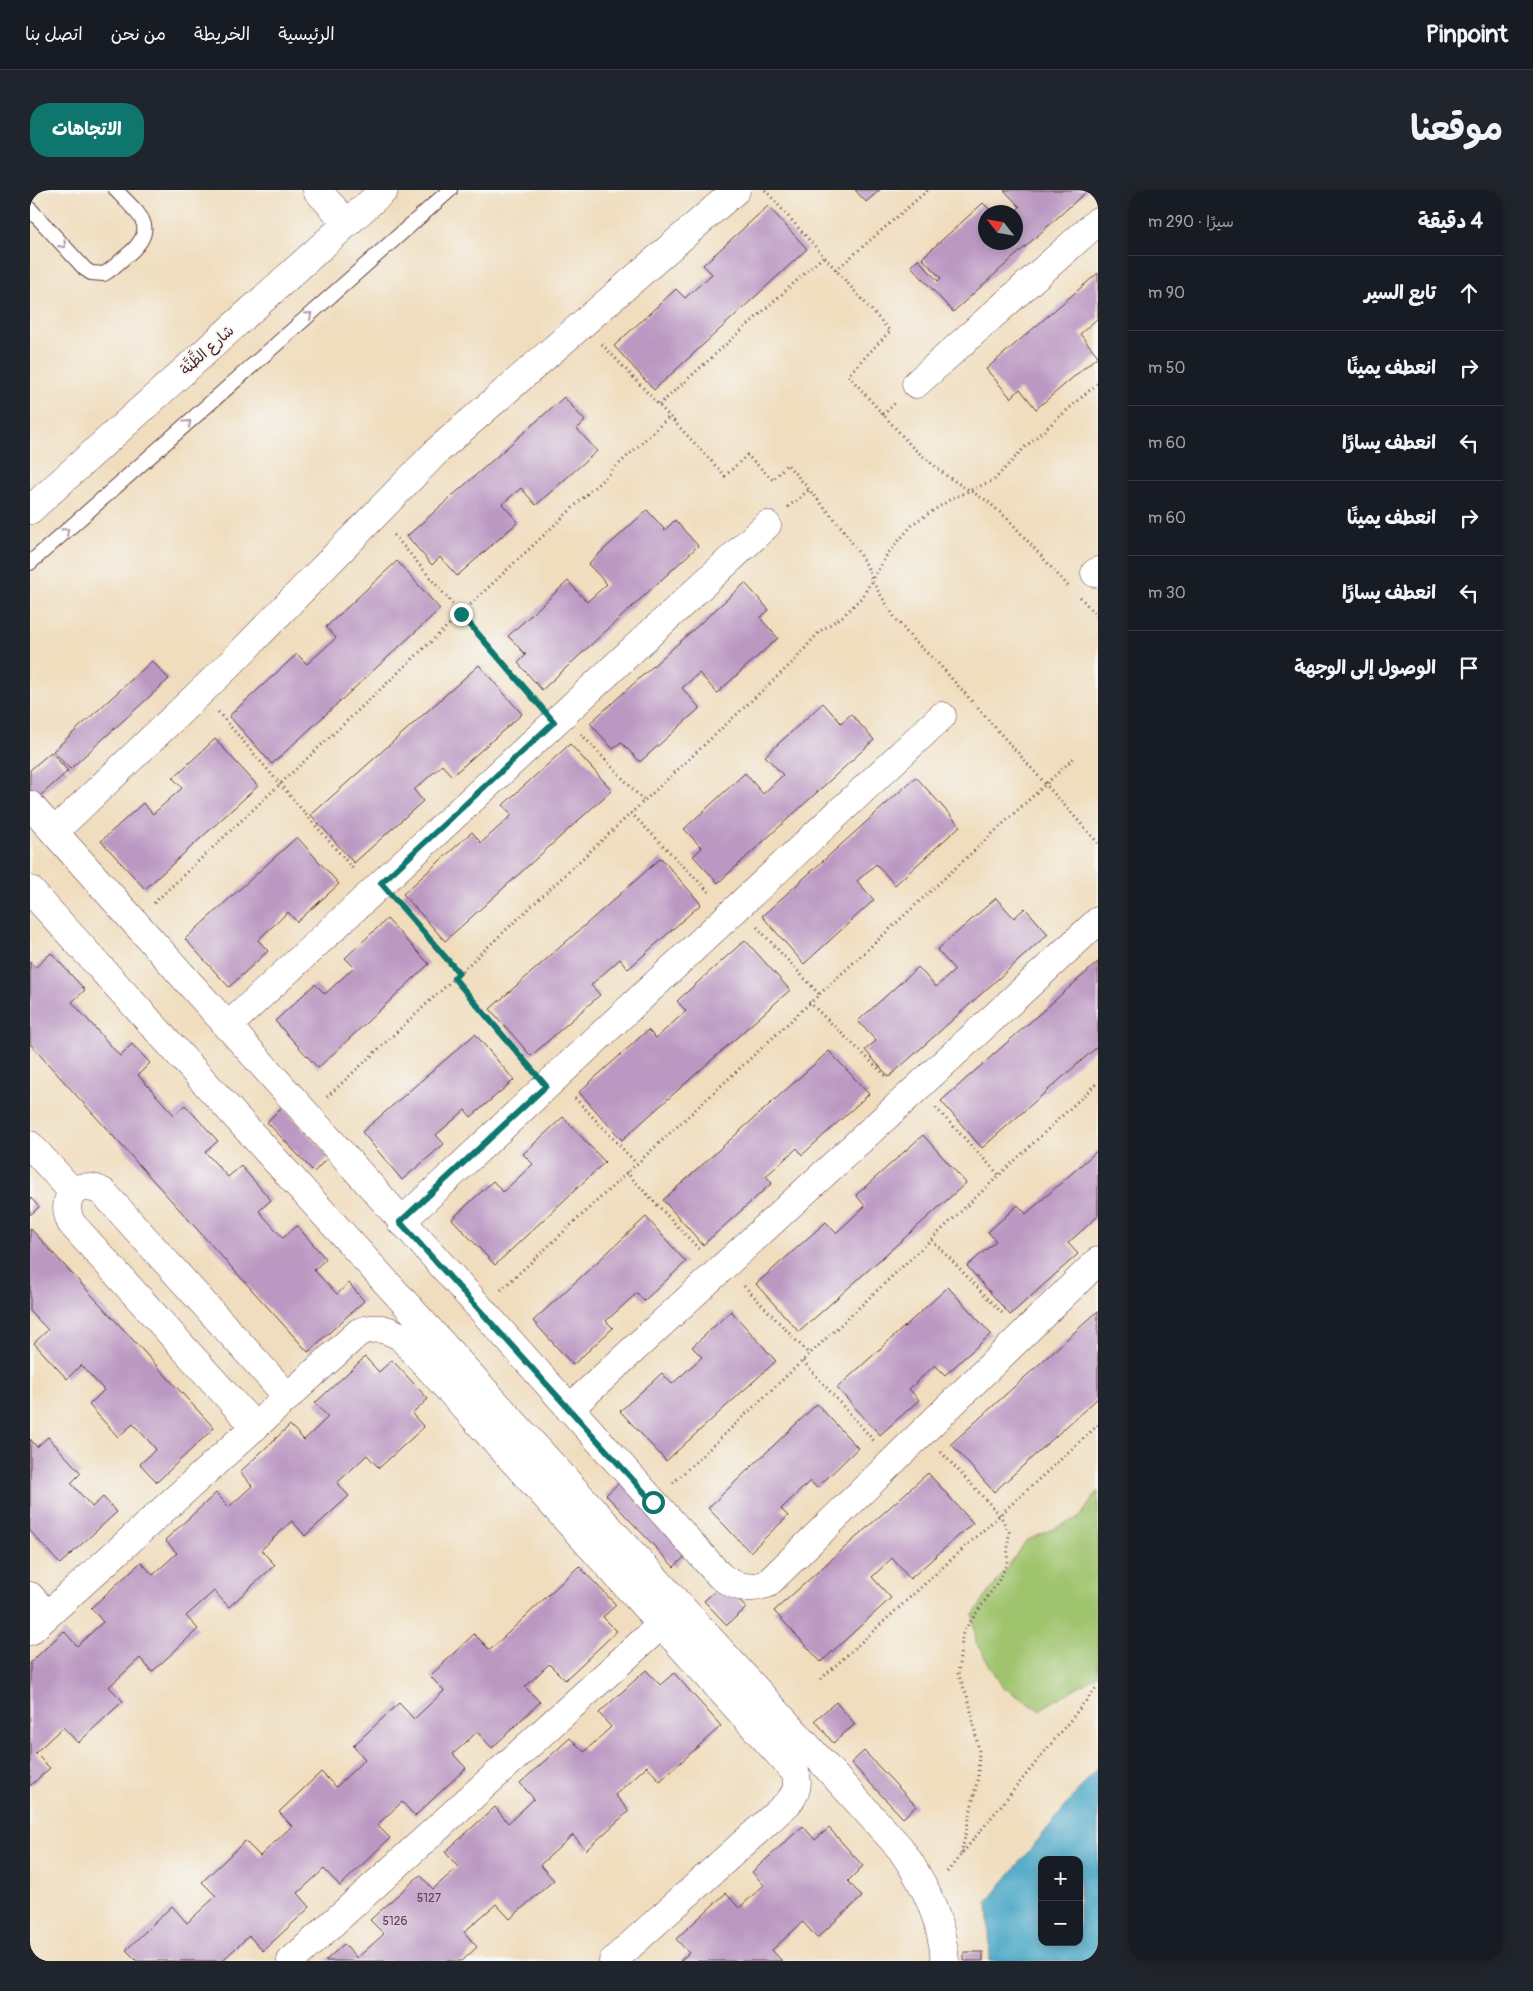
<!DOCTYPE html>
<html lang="ar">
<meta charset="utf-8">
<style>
:root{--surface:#171b24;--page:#20242c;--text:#f1f3f6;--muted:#9ea1a6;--line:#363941;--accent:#0f766e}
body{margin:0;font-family:Pangolin,"Playpen Sans Arabic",sans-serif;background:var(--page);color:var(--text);direction:rtl}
.controls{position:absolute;right:15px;bottom:15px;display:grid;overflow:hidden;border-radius:10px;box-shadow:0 2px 12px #0003}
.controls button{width:45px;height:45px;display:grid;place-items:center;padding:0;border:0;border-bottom:1px solid var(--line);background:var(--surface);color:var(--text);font:25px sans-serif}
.compass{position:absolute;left:948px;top:15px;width:45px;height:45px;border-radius:50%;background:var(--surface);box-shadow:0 2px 12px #0003;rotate:301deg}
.stop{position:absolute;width:15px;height:15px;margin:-11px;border:4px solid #0f766e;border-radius:50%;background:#fff}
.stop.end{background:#0f766e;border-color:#fff;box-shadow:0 1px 5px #0008}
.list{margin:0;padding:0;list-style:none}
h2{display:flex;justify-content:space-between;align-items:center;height:65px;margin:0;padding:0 20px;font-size:21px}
h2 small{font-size:16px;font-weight:400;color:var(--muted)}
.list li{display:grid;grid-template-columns:32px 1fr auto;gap:15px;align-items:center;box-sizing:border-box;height:75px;padding:0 20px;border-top:1px solid var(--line)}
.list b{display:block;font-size:19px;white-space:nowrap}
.list em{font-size:16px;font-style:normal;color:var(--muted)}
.icon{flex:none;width:28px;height:28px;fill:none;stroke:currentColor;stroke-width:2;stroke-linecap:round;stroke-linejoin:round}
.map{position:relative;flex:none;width:1068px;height:1771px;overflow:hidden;direction:ltr;border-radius:20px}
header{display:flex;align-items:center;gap:30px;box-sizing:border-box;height:70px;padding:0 25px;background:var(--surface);border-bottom:1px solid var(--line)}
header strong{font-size:24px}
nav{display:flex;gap:28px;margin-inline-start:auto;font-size:18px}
.intro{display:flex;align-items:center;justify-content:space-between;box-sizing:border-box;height:120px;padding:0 30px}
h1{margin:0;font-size:35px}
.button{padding:12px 22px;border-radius:20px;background:var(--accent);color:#fff;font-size:18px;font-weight:700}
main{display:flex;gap:30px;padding:0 30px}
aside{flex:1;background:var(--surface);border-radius:20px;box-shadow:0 2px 12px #0003}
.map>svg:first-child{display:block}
.green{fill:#a0c46e;stroke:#75724c}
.water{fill:#47a6c6;stroke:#486278;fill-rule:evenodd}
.building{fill:#bb98c2}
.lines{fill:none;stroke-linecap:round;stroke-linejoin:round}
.lane-casing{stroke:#633c41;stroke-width:16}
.street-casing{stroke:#633c41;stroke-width:29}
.path{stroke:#633c41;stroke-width:3;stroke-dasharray:1 4;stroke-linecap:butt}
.lane{stroke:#fff;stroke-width:14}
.street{stroke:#fff;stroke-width:28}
.oneway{stroke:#ae9aa0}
.route{stroke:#0f766e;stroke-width:6}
.labels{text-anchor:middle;stroke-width:4.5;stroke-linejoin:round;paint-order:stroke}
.number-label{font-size:12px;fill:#663d51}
.street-label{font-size:15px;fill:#4a1f2b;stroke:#f6f6f2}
</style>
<header>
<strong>Pinpoint</strong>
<nav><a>الرئيسية</a><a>الخريطة</a><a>من نحن</a><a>اتصل بنا</a></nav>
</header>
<div class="intro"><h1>موقعنا</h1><a class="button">الاتجاهات</a></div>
<main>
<aside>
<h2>4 دقيقة<small>سيرًا · 290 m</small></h2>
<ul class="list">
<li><svg class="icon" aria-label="ahead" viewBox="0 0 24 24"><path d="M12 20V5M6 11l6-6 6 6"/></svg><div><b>تابع السير</b></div><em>90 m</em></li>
<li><svg class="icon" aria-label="right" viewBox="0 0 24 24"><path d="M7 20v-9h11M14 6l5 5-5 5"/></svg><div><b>انعطف يمينًا</b></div><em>50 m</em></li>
<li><svg class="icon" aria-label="left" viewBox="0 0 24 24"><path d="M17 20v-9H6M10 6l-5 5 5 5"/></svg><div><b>انعطف يسارًا</b></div><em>60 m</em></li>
<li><svg class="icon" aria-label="right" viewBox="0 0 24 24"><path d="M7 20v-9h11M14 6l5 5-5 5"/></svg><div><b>انعطف يمينًا</b></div><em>60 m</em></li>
<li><svg class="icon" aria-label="left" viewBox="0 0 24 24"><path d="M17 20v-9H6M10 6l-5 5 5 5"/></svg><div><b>انعطف يسارًا</b></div><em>30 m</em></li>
<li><svg class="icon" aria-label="arrive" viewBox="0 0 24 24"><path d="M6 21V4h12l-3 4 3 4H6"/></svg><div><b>الوصول إلى الوجهة</b></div></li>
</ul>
</aside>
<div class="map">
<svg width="1068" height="1771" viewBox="0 0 1068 1771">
<rect width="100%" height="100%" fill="#f6f6f2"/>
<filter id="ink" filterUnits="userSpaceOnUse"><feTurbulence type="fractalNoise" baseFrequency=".02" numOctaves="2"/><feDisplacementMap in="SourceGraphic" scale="10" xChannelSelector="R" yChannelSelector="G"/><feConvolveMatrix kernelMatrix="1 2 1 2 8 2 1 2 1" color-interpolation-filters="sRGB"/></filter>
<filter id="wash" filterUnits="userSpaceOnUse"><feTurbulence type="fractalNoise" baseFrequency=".0096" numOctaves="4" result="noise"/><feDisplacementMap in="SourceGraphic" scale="20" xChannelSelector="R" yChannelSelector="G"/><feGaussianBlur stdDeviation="1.12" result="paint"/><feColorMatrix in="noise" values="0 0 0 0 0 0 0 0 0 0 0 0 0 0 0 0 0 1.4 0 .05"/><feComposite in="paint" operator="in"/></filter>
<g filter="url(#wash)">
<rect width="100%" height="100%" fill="#f0ddbd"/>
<path class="green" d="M 1068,1301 L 1068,1485 L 1009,1520 L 973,1497 L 946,1453 L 943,1425 L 996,1351 L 1050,1327 Z"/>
<path class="water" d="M 1068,1577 L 1068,1771 L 960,1771 L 958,1711 ZM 1012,1670 L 1049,1670 L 1049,1752 L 1012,1752 Z"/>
<g id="blocks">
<path class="building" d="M 825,0 L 850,0 L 836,12 Z
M 974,0 L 1058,0 L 923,122 L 881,76 L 888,69 L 908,91 L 911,88 L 892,68 L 953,13 L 962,22 L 956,22 L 956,52 L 986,52 L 984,22 L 990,17 Z
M 738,16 L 777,59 L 624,200 L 584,156 L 646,99 L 655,108 L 682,84 L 673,75 Z
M 1068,83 L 1068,128 L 1050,144 L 1068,166 L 1006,219 L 990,199 L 981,208 L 956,179 Z
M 534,207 L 555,231 L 547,239 L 567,261 L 506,315 L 491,298 L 472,314 L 488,332 L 427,386 L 410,367 L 402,375 L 377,346 Z
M 617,320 L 635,340 L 645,330 L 668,356 L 512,500 L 488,473 L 496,465 L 478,446 L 538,391 L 557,412 L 577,394 L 558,374 Z
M 367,371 L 410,419 L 242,574 L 199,526 L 267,464 L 277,474 L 306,448 L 296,437 Z
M 715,393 L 739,420 L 730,428 L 748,448 L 687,503 L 669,483 L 652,498 L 670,518 L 610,572 L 591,552 L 583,559 L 560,533 Z
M 122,471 L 139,489 L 40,579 L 23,561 Z
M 449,475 L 492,524 L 422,586 L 412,575 L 384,600 L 393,611 L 324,673 L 281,625 Z
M 793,513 L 811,533 L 821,524 L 844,550 L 688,693 L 663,666 L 672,658 L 654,639 L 715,583 L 733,604 L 753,585 L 735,566 Z
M 185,549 L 228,596 L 115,699 L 71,651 L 113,613 L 123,624 L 152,598 L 143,588 Z
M 540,554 L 582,600 L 415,751 L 373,704 L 442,642 L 451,653 L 482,625 L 473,615 Z
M 21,562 L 38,581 L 0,615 L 0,580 Z
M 886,587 L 930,636 L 865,695 L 846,674 L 827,691 L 844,710 L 774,774 L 732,726 Z
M 267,647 L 309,694 L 267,732 L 258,722 L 228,750 L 238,761 L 199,797 L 155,749 Z
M 631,668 L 671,714 L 598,779 L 590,769 L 561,795 L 570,805 L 501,866 L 460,819 Z
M 966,708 L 984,728 L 995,718 L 1018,744 L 859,887 L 835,860 L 846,851 L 828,831 L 888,777 L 906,797 L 925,780 L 907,760 Z
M 357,729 L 399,774 L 288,878 L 245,831 L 285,794 L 295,804 L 324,777 L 315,768 Z
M 715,750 L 760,800 L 592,950 L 549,902 L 618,840 L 626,848 L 656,821 L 647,811 Z
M 21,763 L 55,800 L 42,812 L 90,866 L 102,854 L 120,873 L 108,885 L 144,925 L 155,915 L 188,951 L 175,962 L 198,987 L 211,976 L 241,1010 L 229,1021 L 253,1048 L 267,1036 L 296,1069 L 284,1080 L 307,1104 L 319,1093 L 334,1111 L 278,1162 L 0,854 L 0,772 L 5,778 Z
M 1068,772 L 1068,856 L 952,958 L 911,911 Z
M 445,844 L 484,890 L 441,927 L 435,920 L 406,945 L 414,954 L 372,990 L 332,942 Z
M 799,861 L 839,904 L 772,965 L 767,958 L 736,986 L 742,993 L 673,1055 L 633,1010 Z
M 252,917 L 299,966 L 284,982 L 237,932 Z
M 533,927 L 575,972 L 465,1075 L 422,1029 L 463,991 L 473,1002 L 503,974 L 493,964 Z
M 893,945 L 936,993 L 769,1142 L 726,1094 L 796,1032 L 806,1043 L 835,1016 L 826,1005 Z
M 1068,960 L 1068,1026 L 1038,1053 L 1048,1064 L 980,1125 L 937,1076 L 966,1051 L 958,1042 L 988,1015 L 996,1024 Z
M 0,1007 L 9,1017 L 0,1025 Z
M 616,1027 L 656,1072 L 614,1111 L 607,1103 L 576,1131 L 583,1138 L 543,1175 L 503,1131 Z
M 0,1038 L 184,1238 L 127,1292 L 110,1274 L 126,1259 L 103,1234 L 88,1247 L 59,1215 L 74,1200 L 51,1175 L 37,1189 L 4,1153 L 18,1140 L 0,1121 Z
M 918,1097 L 961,1144 L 915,1185 L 905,1175 L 879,1199 L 889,1210 L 850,1245 L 807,1198 Z
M 701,1121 L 746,1171 L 636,1271 L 590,1221 L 632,1183 L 642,1194 L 672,1167 L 662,1157 Z
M 1068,1121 L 1068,1208 L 964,1302 L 921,1254 Z
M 335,1167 L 349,1182 L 362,1170 L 398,1209 L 382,1224 L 394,1237 L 349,1278 L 337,1265 L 307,1293 L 319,1306 L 275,1346 L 262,1331 L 231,1360 L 245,1375 L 199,1417 L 184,1401 L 156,1426 L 168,1439 L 122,1482 L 110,1468 L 79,1497 L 93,1511 L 48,1553 L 33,1537 L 5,1563 L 20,1578 L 0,1596 L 0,1473 L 34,1441 L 47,1456 L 73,1432 L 61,1418 L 111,1372 L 123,1385 L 147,1363 L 135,1350 L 186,1303 L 199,1317 L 222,1296 L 210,1282 L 260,1235 L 274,1250 L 298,1227 L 285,1213 Z
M 787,1214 L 828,1258 L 787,1298 L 780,1291 L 751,1319 L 758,1326 L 720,1362 L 678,1318 Z
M 18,1247 L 51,1283 L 41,1293 L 62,1317 L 73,1307 L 87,1322 L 30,1374 L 0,1341 L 0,1249 L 7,1257 Z
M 898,1283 L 943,1333 L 880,1389 L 862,1368 L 842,1387 L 861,1408 L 791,1472 L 744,1421 Z
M 593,1289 L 660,1362 L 644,1377 L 576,1305 Z
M 549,1376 L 586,1415 L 573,1427 L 587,1441 L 535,1490 L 519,1474 L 495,1497 L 510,1512 L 462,1558 L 447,1542 L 423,1564 L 436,1578 L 385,1626 L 372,1612 L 347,1635 L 360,1648 L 310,1696 L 294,1679 L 268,1703 L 280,1717 L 233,1761 L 219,1746 L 194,1769 L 196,1771 L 107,1771 L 96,1760 L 142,1716 L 157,1733 L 186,1706 L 172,1692 L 215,1651 L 230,1666 L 262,1636 L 249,1622 L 291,1582 L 306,1597 L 335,1569 L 323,1556 L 369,1513 L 384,1529 L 414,1501 L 400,1486 L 444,1444 L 460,1460 Z
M 694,1393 L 716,1418 L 697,1435 L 674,1411 Z
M 616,1480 L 630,1495 L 644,1483 L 691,1536 L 630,1591 L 617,1576 L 585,1605 L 599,1621 L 556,1660 L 543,1645 L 510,1675 L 524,1690 L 480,1729 L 466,1714 L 434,1742 L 447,1757 L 432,1771 L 295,1771 L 314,1754 L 327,1768 L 354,1744 L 340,1730 L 390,1685 L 403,1699 L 428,1677 L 415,1662 L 465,1617 L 478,1633 L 504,1609 L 490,1593 L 540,1548 L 554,1562 L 581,1537 L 569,1523 Z
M 806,1512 L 825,1534 L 803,1553 L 785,1530 Z
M 834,1561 L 886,1616 L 873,1628 L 821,1573 Z
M 773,1636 L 785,1650 L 799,1638 L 833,1676 L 818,1691 L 832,1707 L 787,1748 L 773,1732 L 742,1760 L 752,1771 L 650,1771 L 659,1763 L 646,1749 L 696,1703 L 709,1718 L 734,1695 L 722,1682 Z
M 934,1762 L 953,1762 L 953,1771 L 934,1771 Z"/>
</g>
</g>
<g filter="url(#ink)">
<use href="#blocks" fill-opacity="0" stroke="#633c41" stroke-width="1"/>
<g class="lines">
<g class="lane-casing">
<path id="lane" d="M 0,19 L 55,79 L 61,83 L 74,84 C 84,78 92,69 101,62 C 130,35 106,23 86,0
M 0,373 L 420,0"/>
</g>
<g class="street-casing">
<path id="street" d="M 287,0 L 317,33
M 706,0 L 408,260 L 199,475 L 24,642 L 690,1386 C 706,1398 718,1400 737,1394 L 1068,1071
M 886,194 L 1068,31
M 0,320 L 354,0
M 1065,383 L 1068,381
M 0,615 L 24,642
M 0,700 L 870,1658 C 894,1692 912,1729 915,1771
M 197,837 L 737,335
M 0,955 L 43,1002
M 371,1032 L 912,526
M 539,1219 L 1068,731
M 225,1237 L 41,1033 C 29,1007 47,988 73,1002 L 258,1207
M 0,1406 L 17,1425
M 0,1441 L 329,1142 C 346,1136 356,1138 371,1147 L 765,1582 C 769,1594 767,1603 758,1613 L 583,1771
M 261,1771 L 632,1434"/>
</g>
<path class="path" d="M 735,0 L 860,141 L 818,185 L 883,258 L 918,287 L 957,311 L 978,329 L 1038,396
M 806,80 L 898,0
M 572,154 L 695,286 L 717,265 L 743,290 L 757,274 L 813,339 L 837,376 L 842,391 L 865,428 L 884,451 L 906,471 L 1068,653
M 629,215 L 794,66
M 853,225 L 865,213
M 758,317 L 779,300
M 364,345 L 506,512
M 1050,407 L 1068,427
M 188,522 L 324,680
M 551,544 L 614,611
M 601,623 L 681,704
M 124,713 L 639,227
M 369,714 L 429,783
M 727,737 L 789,804
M 424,788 L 498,876
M 779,812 L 858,888
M 297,907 L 764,471 L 790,441 L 813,426 L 832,407 L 858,363 L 884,333 L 921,309 L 964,290 L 995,257 L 1068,193
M 545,908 L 606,973
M 906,918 L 969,985
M 596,982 L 670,1060
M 902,1050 L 974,1125
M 714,1096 L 779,1164
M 471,1100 L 1046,566
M 773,1171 L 844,1251
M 911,1262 L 970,1325 L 979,1342 L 977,1373 L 968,1392 L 933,1442 L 928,1483 L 939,1511 L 949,1561 L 948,1587 L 931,1665
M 643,1293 L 1068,892
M 791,1489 L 1068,1235
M 917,1682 L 1068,1496"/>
<use href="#lane" class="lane"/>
<use href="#street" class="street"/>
</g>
<defs><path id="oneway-chevron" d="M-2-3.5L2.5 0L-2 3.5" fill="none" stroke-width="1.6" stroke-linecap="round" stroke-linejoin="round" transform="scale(1.25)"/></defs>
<g class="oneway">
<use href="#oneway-chevron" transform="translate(33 55) rotate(48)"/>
<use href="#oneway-chevron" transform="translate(279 125) rotate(-42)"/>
<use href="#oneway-chevron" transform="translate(158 233) rotate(-42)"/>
<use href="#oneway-chevron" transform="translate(36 341) rotate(-42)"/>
</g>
</g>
<g class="lines" filter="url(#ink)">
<path class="route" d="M 431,424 L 524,532 L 351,693 L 429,783 L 424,788 L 516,896 L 370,1032 L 623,1312"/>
</g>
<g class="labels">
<g class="number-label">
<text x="399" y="1712">5127</text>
<text x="365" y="1735">5126</text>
</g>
<g class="street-label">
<text transform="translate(177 160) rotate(-42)" y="5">شارع الظَّنَّة</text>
</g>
</g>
</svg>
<div class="controls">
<button>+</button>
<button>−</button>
</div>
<svg class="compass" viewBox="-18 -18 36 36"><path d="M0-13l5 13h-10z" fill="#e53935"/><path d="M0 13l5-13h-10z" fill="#9ea1a6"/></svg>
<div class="stop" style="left:623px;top:1312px"></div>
<div class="stop end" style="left:431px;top:424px"></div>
</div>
</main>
